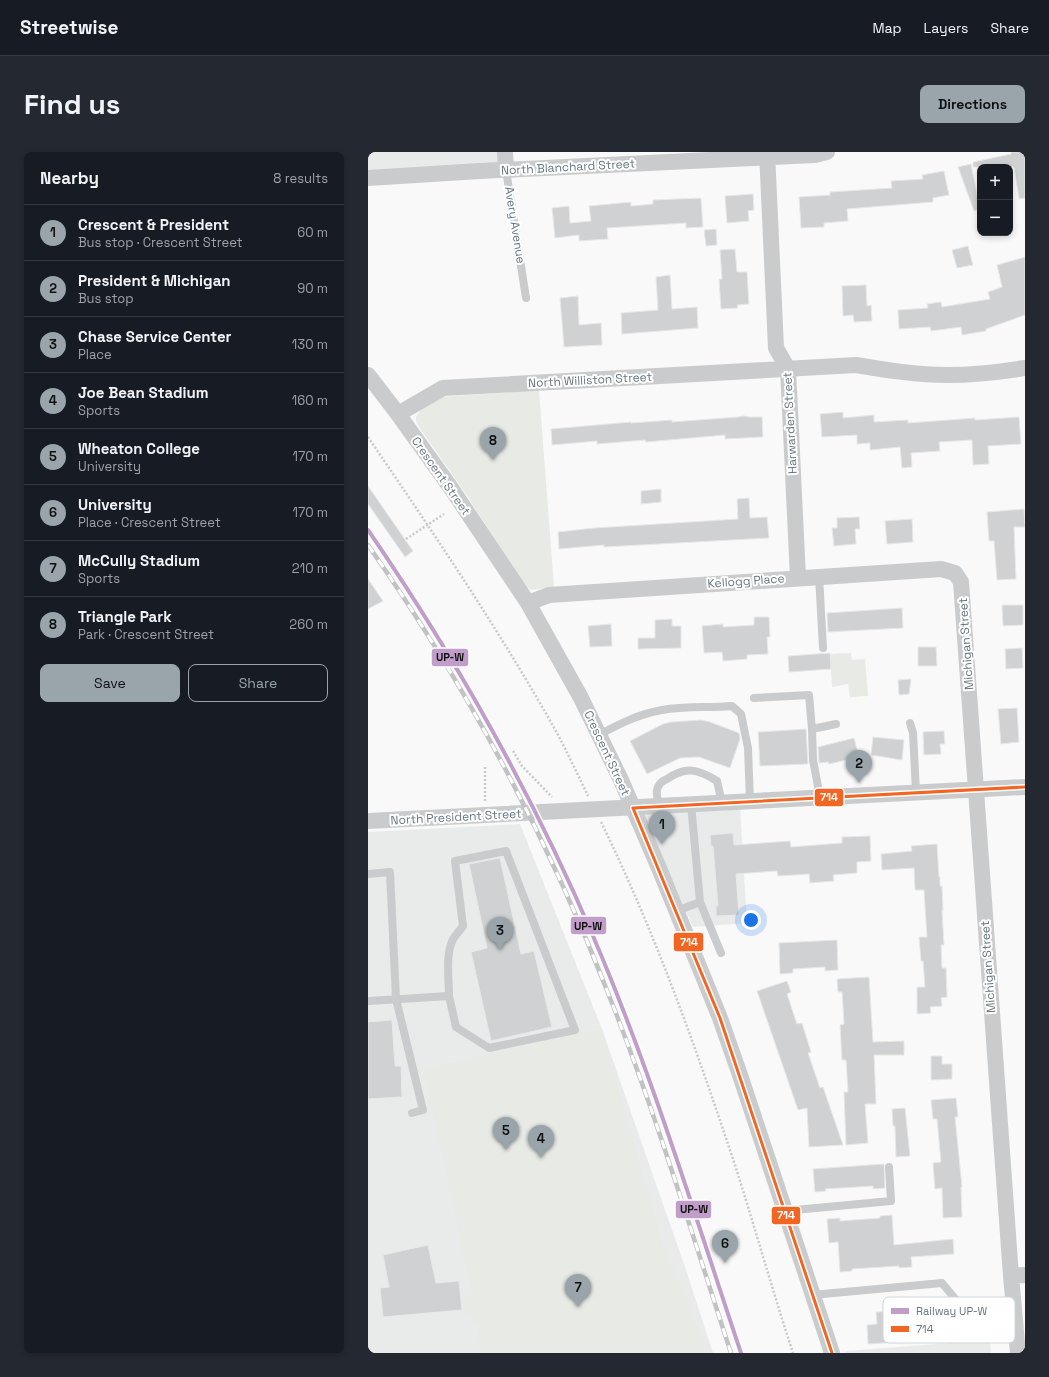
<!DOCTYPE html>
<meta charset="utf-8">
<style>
:root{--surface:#171b24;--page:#242831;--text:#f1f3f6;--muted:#9ea1a6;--line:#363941;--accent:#99a4ab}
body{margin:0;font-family:"Space Grotesk",sans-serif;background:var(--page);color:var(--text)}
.controls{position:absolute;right:12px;top:12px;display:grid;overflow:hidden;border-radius:8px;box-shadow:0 2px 6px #0003}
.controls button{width:36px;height:36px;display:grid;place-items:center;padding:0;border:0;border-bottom:1px solid var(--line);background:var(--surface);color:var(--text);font:20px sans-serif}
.you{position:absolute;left:383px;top:768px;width:14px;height:14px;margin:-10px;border:3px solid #fff;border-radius:50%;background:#1a73e8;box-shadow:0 0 0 6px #1a73e833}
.badge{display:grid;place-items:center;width:26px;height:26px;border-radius:50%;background:var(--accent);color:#111;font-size:13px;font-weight:700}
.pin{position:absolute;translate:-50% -33px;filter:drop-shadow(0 1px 2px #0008)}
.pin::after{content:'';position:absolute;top:21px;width:14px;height:12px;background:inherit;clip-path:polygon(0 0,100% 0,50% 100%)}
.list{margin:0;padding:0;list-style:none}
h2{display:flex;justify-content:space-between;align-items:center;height:52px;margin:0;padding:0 16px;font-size:17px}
h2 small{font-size:13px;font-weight:400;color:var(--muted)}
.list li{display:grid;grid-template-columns:26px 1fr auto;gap:12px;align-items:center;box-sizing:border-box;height:56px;padding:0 16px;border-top:1px solid var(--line)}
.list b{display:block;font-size:15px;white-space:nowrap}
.list p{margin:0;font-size:13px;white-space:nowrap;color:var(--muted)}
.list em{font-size:13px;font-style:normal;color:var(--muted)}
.actions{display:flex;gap:8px;padding:12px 16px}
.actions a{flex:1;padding:9px 0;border:1px solid var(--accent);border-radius:8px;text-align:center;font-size:14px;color:var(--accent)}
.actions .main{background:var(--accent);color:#111}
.map{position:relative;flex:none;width:657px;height:1201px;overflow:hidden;border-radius:8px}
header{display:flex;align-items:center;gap:24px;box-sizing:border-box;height:56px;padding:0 20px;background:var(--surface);border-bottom:1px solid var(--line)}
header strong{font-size:19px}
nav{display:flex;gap:22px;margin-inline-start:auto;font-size:14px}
.intro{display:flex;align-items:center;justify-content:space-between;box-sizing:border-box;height:96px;padding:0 24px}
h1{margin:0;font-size:28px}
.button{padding:10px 18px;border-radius:8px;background:var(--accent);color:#111;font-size:14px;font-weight:700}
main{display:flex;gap:24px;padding:0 24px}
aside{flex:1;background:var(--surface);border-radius:8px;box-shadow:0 2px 6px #0003}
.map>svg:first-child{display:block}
.built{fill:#e9eaea}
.green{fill:#e8eae6}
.building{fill:#d0d1d2;stroke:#e8e8e8}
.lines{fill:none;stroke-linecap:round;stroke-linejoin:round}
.path{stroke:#c8c9ca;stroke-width:2.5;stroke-dasharray:2 2;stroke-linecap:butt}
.service{stroke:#cacbcc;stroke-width:8}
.minor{stroke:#cacbcc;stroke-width:16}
.rail-casing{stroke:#c0c2c3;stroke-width:4.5}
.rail{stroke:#fff;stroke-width:3;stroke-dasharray:9;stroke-linecap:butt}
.bus-1-casing{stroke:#fff;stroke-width:6}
.bus-1{stroke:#f26522;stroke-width:3}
.rail-1-casing{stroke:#fff;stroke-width:7}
.rail-1{stroke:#c19eca;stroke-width:4}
.labels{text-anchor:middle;stroke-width:4;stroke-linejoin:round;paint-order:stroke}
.street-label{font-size:12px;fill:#667681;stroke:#fff}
.key{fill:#fff;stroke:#d1d6d9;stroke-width:1}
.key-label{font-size:11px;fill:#667681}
.line-badge{stroke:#fff;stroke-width:1.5}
.badge-label{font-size:11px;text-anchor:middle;font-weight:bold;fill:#fff}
.pale-badge-label{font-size:11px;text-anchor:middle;font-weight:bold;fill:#111}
</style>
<header>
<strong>Streetwise</strong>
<nav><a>Map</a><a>Layers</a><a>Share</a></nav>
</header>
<div class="intro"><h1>Find us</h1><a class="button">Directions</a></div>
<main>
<aside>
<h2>Nearby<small>8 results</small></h2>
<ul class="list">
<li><span class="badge">1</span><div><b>Crescent &amp; President</b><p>Bus stop · Crescent Street</p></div><em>60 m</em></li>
<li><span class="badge">2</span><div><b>President &amp; Michigan</b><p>Bus stop</p></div><em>90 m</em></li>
<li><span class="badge">3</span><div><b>Chase Service Center</b><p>Place</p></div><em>130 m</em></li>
<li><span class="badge">4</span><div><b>Joe Bean Stadium</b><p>Sports</p></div><em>160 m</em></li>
<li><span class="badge">5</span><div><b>Wheaton College</b><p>University</p></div><em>170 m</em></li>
<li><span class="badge">6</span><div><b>University</b><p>Place · Crescent Street</p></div><em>170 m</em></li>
<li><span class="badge">7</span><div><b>McCully Stadium</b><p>Sports</p></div><em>210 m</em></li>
<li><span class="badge">8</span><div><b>Triangle Park</b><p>Park · Crescent Street</p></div><em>260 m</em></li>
</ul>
<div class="actions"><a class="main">Save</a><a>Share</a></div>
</aside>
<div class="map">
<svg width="657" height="1201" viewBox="0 0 657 1201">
<rect width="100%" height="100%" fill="#f9f9f9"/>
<path class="built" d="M 0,0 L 132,0 L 133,13 L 0,21 Z
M 372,655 L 379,771 L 325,775 L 273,661 Z
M 152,672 L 234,877 L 318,1118 L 345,1201 L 0,1201 L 0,680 Z
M 622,1188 L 623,1201 L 478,1201 L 478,1199 Z"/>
<path class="green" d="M 171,238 L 186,435 L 163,438 L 157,434 L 96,339 L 53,278 L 48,270 L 48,265 L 52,259 L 72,245 Z
M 483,501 L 484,508 L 497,507 L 500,544 L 482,545 L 480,532 L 464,535 L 462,502 Z
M 234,877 L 295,1095 L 317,1141 L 339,1201 L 113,1201 L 109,1173 L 98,1163 L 95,1148 L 100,1146 L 104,1141 L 56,917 Z"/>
<path class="building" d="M 643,0 L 657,0 L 657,46 L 651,47 L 646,15 L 605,15 L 605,10 L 643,2 Z
M 603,12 L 612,57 L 606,59 L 590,15 Z
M 576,19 L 581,43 L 565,46 L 565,50 L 479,57 L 480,69 L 456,71 L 456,75 L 433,76 L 431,45 L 462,43 L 462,40 L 524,36 L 523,29 L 555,27 L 554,23 Z
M 385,42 L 386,58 L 380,59 L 381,69 L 359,71 L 357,44 Z
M 333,46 L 335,75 L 318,76 L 318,71 L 239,76 L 240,87 L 211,89 L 211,83 L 187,86 L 184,56 L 201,54 L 202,71 L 223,69 L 221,54 L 263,50 L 263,54 L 285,52 L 285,48 Z
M 348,77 L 349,93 L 338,94 L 336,78 Z
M 600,94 L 605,113 L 589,116 L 584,98 Z
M 367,97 L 369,120 L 379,120 L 381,152 L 369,153 L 370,156 L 353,157 L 351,127 L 354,127 L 352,98 Z
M 657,105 L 657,163 L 618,177 L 618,179 L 594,183 L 593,175 L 563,179 L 562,175 L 531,177 L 530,158 L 560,156 L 559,152 L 573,150 L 574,155 L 622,147 L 620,140 L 634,135 L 629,113 Z
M 302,123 L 304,157 L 329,155 L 330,176 L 254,182 L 253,161 L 290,158 L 288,125 Z
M 498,133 L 499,154 L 503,153 L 504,169 L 486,170 L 485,163 L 475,164 L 474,134 Z
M 210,144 L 211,173 L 233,171 L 234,193 L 196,195 L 192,146 Z
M 475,260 L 475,266 L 506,263 L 506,270 L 540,268 L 540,271 L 607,266 L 607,268 L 651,265 L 653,292 L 620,294 L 621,312 L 605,313 L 604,288 L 571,290 L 572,299 L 543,301 L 544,315 L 534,316 L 532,295 L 502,298 L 502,291 L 489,292 L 489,283 L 454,285 L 452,262 Z
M 376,264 L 381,265 L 394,265 L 395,285 L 357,287 L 357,283 L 278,290 L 277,288 L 229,292 L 229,289 L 184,293 L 183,277 L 263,270 L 263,271 L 304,268 L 304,270 L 370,265 Z
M 0,334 L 45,399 L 37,405 L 0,352 Z
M 293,337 L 293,350 L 273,352 L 273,339 Z
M 381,346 L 382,366 L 399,365 L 401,386 L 236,395 L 236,393 L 191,397 L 190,380 L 226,376 L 370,367 L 369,347 Z
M 656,357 L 657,375 L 646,375 L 648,427 L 629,428 L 626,389 L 621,389 L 619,360 Z
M 491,365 L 492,377 L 487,377 L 488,392 L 466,394 L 464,376 L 469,376 L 469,366 Z
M 544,367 L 545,390 L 519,392 L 517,369 Z
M 0,427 L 15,449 L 0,457 Z
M 634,453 L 655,453 L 655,473 L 635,474 Z
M 534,456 L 535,476 L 460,480 L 459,461 Z
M 386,465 L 401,465 L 402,485 L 399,485 L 400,502 L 379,503 L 379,507 L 355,509 L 354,500 L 336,501 L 334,474 L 355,472 L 355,475 L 386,473 Z
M 304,467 L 304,474 L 313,474 L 313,496 L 270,497 L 270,486 L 287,486 L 287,468 Z
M 243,472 L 244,494 L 222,495 L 220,474 Z
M 550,495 L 568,495 L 569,514 L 550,514 Z
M 654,496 L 655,516 L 638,517 L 637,497 Z
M 462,501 L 463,517 L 421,520 L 420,504 Z
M 543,527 L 541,542 L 531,543 L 530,528 Z
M 649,556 L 651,590 L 633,592 L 630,557 Z
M 333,568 L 342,570 L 371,581 L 372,587 L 362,616 L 331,605 L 312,606 L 279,622 L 262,589 L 295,572 L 303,570 Z
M 438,577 L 440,612 L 392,614 L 390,580 Z
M 576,579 L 577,592 L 572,592 L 573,602 L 556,603 L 555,580 Z
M 505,585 L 536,588 L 534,608 L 503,603 Z
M 486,586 L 491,605 L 461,612 L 460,610 L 451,611 L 450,595 Z
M 365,681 L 366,693 L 422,689 L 423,695 L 474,691 L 474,685 L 502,684 L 503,709 L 489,710 L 489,721 L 465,723 L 466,729 L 442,731 L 441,722 L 410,724 L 409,719 L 368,722 L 371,763 L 348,764 L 348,754 L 350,754 L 345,694 L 343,694 L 342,683 Z
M 569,692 L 571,725 L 572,725 L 572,734 L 574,734 L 575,758 L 574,758 L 576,793 L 573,793 L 574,816 L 578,816 L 579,845 L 573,846 L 574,854 L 562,855 L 563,861 L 549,862 L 549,835 L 557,835 L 555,809 L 553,809 L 551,785 L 559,785 L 556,738 L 547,738 L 546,716 L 514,718 L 513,702 L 544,699 L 543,694 Z
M 132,706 L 153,802 L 166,799 L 184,875 L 123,889 L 103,800 L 119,796 L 101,712 Z
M 469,788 L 470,818 L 457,819 L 457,815 L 425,817 L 425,821 L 412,822 L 411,791 Z
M 501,825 L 505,890 L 536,889 L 536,903 L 506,903 L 508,952 L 497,952 L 500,991 L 478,993 L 476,940 L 480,940 L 478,908 L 474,908 L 472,873 L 476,872 L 474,840 L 470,840 L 469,827 Z
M 419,829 L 423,840 L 419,842 L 429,872 L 434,871 L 443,900 L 440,901 L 452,936 L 455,935 L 475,993 L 441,995 L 439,956 L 430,958 L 389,839 Z
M 24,868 L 27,914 L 33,914 L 34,945 L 0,947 L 0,870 Z
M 563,904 L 574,904 L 574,912 L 584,912 L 584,927 L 563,928 Z
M 588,946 L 590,965 L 587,965 L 594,1035 L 593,1035 L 594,1065 L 575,1066 L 574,1036 L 567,1037 L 565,1011 L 573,1010 L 569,967 L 565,967 L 563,948 Z
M 537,956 L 542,1004 L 528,1005 L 527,974 L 525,974 L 524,957 Z
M 516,1012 L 517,1036 L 505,1037 L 505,1034 L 457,1037 L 458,1039 L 447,1040 L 445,1017 Z
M 524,1063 L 526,1093 L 585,1087 L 586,1102 L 543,1105 L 544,1115 L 531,1116 L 531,1114 L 484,1117 L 484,1119 L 472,1120 L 470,1090 L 461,1091 L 459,1067 L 472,1066 L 472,1069 L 512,1066 L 512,1064 Z
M 60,1093 L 68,1131 L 91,1129 L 94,1158 L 15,1165 L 12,1136 L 21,1135 L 15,1103 Z
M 570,1157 L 571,1182 L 561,1183 L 562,1188 L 500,1192 L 499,1173 L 509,1172 L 508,1160 Z"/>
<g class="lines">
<path class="path" d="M 0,285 C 66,382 132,479 189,581 C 200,602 210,623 220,644
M 38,387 L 76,362
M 145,599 L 154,614 L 184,645
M 117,649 L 117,614
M 233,670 C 286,778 327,893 365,1007 C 386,1072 404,1137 425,1201"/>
<path class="service" d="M 138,18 L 158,146
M 451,424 L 455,496
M 386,546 L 441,543 L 444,577 L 445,608 L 452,645
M 542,571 L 545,581 L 548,640
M 444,577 L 468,572
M 231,583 C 251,572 271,562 294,558 C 317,554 341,556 364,554 L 373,562 L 380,596 L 382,649
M 291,654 C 290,649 288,643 289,638 C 290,633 294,629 299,627 C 318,614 330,617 349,629 L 354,651
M 0,722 L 22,720 L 28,847 L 55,958 L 44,961
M 332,750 L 353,801
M 309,759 L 332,750 L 323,652
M 0,849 L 81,844 L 88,875 L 121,896 L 207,878 L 138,699 L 87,709 L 95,774 C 92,778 88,783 85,787 C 77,804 81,826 81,844
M 416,1059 L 523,1049 L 521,1015
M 444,1143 L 574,1131 L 589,1149 L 591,1181"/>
<path class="minor" d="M 137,0 L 138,18
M 399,0 L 408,196 L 420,217 L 430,426
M 0,26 L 112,19 L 447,3 L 459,0
M 0,223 L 30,262 L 83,336 L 160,451 L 213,546 L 253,628 L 291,716 L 352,866 L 372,923 L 464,1201
M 30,262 L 75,236 L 488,213 C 518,218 549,223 580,223 C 606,223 632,220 657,216
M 160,451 L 181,443 L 573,417 L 587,421 L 593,430 L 643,1124 L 650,1201
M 0,669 L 657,635
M 643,1124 L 657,1123"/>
<g class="rail-casing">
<path id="rail" d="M 0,393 C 98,533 180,686 242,846 C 288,962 324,1082 363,1201"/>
</g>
<use href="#rail" class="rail"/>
<g class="bus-1-casing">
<path id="bus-1" d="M 265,656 L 352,866 L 464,1201
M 265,656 L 657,635"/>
</g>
<use href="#bus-1" class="bus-1"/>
<g class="rail-1-casing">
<path id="rail-1" d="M 0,378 C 89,508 163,639 225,784 C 283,919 326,1061 373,1201"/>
</g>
<use href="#rail-1" class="rail-1"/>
</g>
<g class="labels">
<g class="street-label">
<text transform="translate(200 15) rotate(-3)" y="4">North Blanchard Street</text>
<text transform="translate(147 73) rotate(81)" y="4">Avery Avenue</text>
<text transform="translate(222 228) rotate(-3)" y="4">North Williston Street</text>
<text transform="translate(422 271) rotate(-93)" y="4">Harwarden Street</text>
<text transform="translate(73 324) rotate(55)" y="4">Crescent Street</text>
<text transform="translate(378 429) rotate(-4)" y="4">Kellogg Place</text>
<text transform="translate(598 492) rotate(-94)" y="4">Michigan Street</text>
<text transform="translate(239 601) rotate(65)" y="4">Crescent Street</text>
<text transform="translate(88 665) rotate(-3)" y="4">North President Street</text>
<text transform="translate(620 815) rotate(-94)" y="4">Michigan Street</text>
</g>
</g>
<rect x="515" y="1145" width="132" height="46" rx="6" class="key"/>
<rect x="523" y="1156" width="18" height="6" fill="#c19eca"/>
<rect x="523" y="1174" width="18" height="6" fill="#f26522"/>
<g class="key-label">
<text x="548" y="1163">Railway UP-W</text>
<text x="548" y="1181">714</text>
</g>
<g class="line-badge">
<rect x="63" y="496" width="38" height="19" rx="4" fill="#c19eca"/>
<rect x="446" y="636" width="30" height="19" rx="4" fill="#f26522"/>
<rect x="202" y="764" width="37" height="19" rx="4" fill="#c19eca"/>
<rect x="305" y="780" width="31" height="20" rx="4" fill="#f26522"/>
<rect x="307" y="1048" width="37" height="19" rx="4" fill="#c19eca"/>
<rect x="403" y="1054" width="30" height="19" rx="4" fill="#f26522"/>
</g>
<g class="badge-label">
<text x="461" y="649">714</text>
<text x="321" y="794">714</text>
<text x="418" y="1067">714</text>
</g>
<g class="pale-badge-label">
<text x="82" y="509">UP-W</text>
<text x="220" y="778">UP-W</text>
<text x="326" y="1061">UP-W</text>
</g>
</svg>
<div class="controls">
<button>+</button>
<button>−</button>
</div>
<div class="you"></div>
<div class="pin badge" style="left:294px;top:692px">1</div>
<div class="pin badge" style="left:491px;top:631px">2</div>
<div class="pin badge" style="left:132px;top:798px">3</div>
<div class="pin badge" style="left:173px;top:1006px">4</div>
<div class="pin badge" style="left:138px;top:998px">5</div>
<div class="pin badge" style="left:357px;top:1111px">6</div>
<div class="pin badge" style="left:210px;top:1155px">7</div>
<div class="pin badge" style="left:125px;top:308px">8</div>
</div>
</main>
